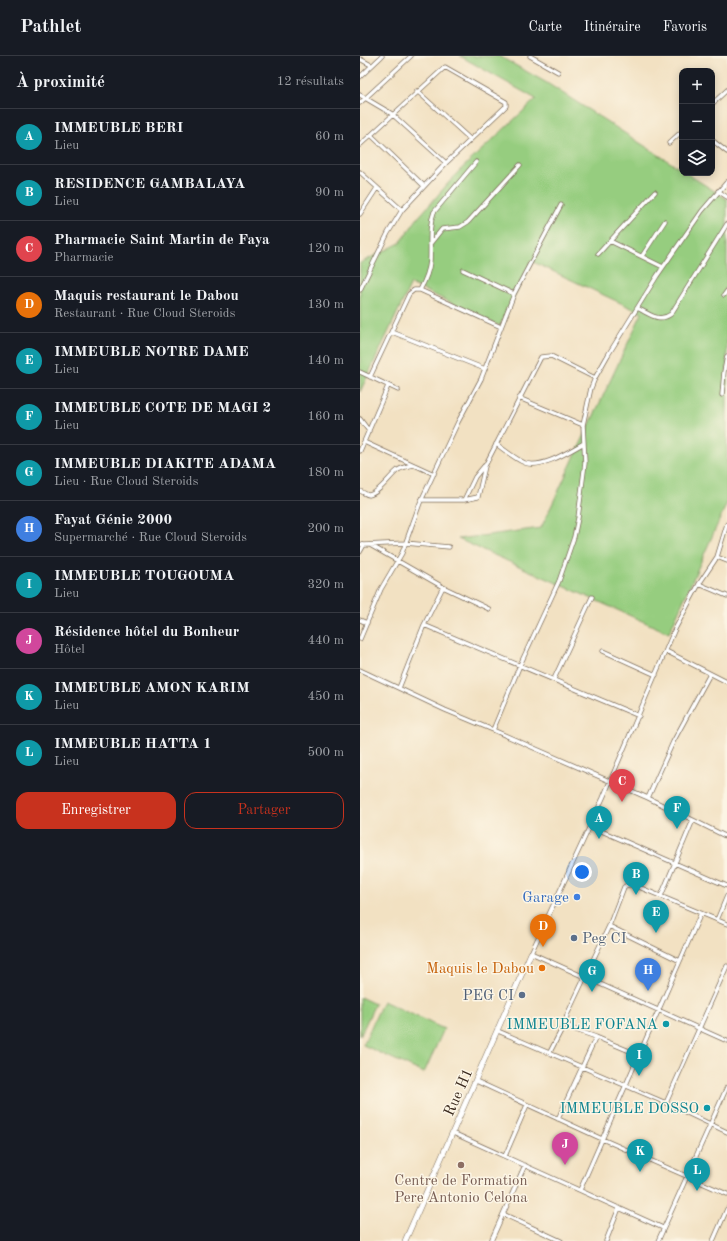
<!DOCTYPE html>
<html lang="fr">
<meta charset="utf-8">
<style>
:root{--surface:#171b24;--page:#242831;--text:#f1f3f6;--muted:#9ea1a6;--line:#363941;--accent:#c8321e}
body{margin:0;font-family:"Old Standard TT",serif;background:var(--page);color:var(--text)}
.controls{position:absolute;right:12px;top:12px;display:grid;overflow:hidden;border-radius:8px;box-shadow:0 2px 10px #0003}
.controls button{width:36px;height:36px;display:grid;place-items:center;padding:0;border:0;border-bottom:1px solid var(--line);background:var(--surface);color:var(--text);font:20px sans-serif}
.you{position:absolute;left:222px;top:816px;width:14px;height:14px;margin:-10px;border:3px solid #fff;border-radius:50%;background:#1a73e8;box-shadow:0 0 0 6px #1a73e833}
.badge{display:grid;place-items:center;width:26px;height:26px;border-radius:50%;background:var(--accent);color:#fff;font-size:13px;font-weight:700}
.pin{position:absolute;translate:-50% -33px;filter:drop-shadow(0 1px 2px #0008)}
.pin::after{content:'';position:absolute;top:21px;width:14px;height:12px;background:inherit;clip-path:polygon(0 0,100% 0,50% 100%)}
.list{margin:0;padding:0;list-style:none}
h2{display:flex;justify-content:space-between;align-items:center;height:52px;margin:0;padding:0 16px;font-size:17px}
h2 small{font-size:13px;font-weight:400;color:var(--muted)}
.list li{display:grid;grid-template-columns:26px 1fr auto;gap:12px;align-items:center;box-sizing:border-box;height:56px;padding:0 16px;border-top:1px solid var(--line)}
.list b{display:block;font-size:15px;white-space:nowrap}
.list p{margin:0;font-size:13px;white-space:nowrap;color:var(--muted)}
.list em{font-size:13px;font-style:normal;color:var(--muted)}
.actions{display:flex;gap:8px;padding:12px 16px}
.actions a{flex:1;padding:9px 0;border:1px solid var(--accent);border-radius:12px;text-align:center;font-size:14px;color:var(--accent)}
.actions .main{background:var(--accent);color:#fff}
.icon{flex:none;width:22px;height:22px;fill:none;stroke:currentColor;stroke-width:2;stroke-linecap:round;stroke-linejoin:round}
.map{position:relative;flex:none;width:367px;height:1185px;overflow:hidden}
header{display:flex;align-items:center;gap:24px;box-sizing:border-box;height:56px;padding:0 20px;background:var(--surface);border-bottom:1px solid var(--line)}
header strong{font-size:19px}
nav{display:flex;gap:22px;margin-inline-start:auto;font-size:14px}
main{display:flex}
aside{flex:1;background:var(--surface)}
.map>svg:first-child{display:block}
.green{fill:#96cd7f;stroke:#687c4e}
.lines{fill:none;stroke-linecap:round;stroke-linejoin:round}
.street-casing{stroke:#7b6a57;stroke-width:5}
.secondary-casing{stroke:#7b6a57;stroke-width:6}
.street{stroke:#fff;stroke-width:3.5}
.secondary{stroke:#fff;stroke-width:5}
.shop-dot{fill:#3f7fe0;stroke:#fcf5e5;stroke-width:1.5}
.service-dot{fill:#5c6f8a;stroke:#fcf5e5;stroke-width:1.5}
.food-dot{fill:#e8710a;stroke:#fcf5e5;stroke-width:1.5}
.culture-dot{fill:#0f9aa8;stroke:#fcf5e5;stroke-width:1.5}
.education-dot{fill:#8d6e63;stroke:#fcf5e5;stroke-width:1.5}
.labels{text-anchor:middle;stroke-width:3;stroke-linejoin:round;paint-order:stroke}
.shop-label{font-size:15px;fill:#366cbe;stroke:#fcf5e5;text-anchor:end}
.service-label{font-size:15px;fill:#4e5e75;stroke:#fcf5e5;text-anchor:start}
.food-label{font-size:15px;fill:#c56008;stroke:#fcf5e5;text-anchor:end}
.culture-label{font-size:15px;fill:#0d838f;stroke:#fcf5e5;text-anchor:end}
.street-label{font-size:15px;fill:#3b2a1e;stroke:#fcf5e5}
.education-label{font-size:15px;fill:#785e54;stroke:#fcf5e5}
</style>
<header>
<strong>Pathlet</strong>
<nav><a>Carte</a><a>Itinéraire</a><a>Favoris</a></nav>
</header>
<main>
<aside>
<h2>À proximité<small>12 résultats</small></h2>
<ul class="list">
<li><span class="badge" style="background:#0f9aa8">A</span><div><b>IMMEUBLE BERI</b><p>Lieu</p></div><em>60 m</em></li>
<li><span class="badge" style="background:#0f9aa8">B</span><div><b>RESIDENCE GAMBALAYA</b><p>Lieu</p></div><em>90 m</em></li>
<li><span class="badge" style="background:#e0444e">C</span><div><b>Pharmacie Saint Martin de Faya</b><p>Pharmacie</p></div><em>120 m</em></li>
<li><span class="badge" style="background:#e8710a">D</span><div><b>Maquis restaurant le Dabou</b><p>Restaurant · Rue Cloud Steroids</p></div><em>130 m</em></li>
<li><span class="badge" style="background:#0f9aa8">E</span><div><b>IMMEUBLE NOTRE DAME</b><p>Lieu</p></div><em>140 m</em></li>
<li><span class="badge" style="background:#0f9aa8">F</span><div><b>IMMEUBLE COTE DE MAGI 2</b><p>Lieu</p></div><em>160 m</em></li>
<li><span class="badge" style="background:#0f9aa8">G</span><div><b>IMMEUBLE DIAKITE ADAMA</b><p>Lieu · Rue Cloud Steroids</p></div><em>180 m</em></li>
<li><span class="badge" style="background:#3f7fe0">H</span><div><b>Fayat Génie 2000</b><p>Supermarché · Rue Cloud Steroids</p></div><em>200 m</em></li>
<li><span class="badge" style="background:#0f9aa8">I</span><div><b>IMMEUBLE TOUGOUMA</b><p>Lieu</p></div><em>320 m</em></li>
<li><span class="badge" style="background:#d1479c">J</span><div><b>Résidence hôtel du Bonheur</b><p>Hôtel</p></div><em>440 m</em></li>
<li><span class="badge" style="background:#0f9aa8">K</span><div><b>IMMEUBLE AMON KARIM</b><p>Lieu</p></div><em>450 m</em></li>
<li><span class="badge" style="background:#0f9aa8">L</span><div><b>IMMEUBLE HATTA 1</b><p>Lieu</p></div><em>500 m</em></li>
</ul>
<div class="actions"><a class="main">Enregistrer</a><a>Partager</a></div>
</aside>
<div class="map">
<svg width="367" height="1185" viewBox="0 0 367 1185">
<rect width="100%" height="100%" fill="#fcf5e5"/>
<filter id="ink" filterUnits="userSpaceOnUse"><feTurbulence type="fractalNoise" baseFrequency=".025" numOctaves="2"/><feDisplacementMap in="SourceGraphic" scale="8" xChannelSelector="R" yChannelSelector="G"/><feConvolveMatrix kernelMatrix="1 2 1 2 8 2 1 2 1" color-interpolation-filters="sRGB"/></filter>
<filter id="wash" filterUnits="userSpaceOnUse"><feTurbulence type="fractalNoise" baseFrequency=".012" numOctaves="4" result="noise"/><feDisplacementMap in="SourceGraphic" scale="16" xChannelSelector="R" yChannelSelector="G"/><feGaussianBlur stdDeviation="0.9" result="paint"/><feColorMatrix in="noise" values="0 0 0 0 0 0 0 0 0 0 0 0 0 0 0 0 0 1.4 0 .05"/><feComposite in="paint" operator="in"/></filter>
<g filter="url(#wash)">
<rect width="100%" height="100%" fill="#f2e1c2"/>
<path class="green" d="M 100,0 L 139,0 L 187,27 L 322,114 L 322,117 L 326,117 L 367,143 L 367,447 L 309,577 L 98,483 L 181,472 L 282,257 L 171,205 L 140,270 L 51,228 L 0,336 L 0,207 L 40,187 L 57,163 L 98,116 L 176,43 Z
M 0,941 L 15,948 L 0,980 Z
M 23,945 L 84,973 L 64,1017 L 3,989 Z"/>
</g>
<g filter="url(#ink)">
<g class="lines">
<g class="street-casing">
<path id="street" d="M 170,0 L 198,16
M 0,3 L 11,9
M 0,21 L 22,0
M 57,35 L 110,83
M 0,39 L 32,58 L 86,107
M 0,47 L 51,0
M 352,48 L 367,34
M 11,79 L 64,130
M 352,84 L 367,96
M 309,87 L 322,75
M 0,89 L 85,11 L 146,46 L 146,50 L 86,107 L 42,154 L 28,177 L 0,234
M 0,116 L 42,154
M 358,135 L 367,141
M 0,158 L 17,132
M 250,185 L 303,211
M 70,188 L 82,173 L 100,171 L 108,166 L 160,109
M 238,198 L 295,136
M 282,200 L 305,165
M 103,214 L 154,238
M 60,234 C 65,225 69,216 70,205 C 71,189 68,171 74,156 L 116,106
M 364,239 L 367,235
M 277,252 C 290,258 299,267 311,258 L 367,168
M 32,276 L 125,313
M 0,316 L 38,334
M 10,321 L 49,238 L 54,234 L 60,234 L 141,271
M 362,339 L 364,316 L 367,300
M 159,342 L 223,369
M 0,363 L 9,375
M 4,386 L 74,418
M 136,388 C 145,394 155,403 165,407 C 182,413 210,395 224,387
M 0,395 L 28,330
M 0,435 C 3,436 6,439 9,439 C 19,437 30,420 38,414 C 43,411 48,410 53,409
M 61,444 L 104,444 L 118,441 L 125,410 L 181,301 L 191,300 L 235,322
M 104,444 L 115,421 L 124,410
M 367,468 L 357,501 L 339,528 L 314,575 L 243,742 L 171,897 L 367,985
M 0,488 L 4,489 L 45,487 L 89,491
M 10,489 L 83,531 L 129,553
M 0,496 L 4,489
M 357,501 L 367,505
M 339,528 L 367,540
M 0,564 L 7,567
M 64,569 L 279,660
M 0,583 L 21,533 L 42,497 L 60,447 L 98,366 L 121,323 L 154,238 L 201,149
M 243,595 L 296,619
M 306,595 L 367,626
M 0,614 L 85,654 L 133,674 L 288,742 L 333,764
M 194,623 L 232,541
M 39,632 L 64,569 L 83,531
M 133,674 L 160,609 L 199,525 L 214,481 L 218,462 L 225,407 L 223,369 L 231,332 L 235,322 L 248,299 L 297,220 L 342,155 L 367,126
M 288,742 L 313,686 L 350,618
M 230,770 L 367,830
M 301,840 L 333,764 L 367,781
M 357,864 L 367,840
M 249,870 L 320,905
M 138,975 L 306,1047 L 367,1076
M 190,996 L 206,965
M 279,999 L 236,981 L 213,973 L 207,968 L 206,965 L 207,959 L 249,870 L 264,831 L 267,829 L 274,829 L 367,868
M 116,1025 L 242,1083 L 367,1138
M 306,1047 L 367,910
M 198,1063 L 236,981
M 93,1077 L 303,1172
M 145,1100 L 167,1049
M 220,1134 L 341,857
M 143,1158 L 201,1185
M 131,1185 L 165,1109
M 246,1185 L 259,1152
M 298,1185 L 367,1031
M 353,1185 L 367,1153"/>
</g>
<g class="secondary-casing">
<path id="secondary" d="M 45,1185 L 171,897"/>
</g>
<use href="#street" class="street"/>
<use href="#secondary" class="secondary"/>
</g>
</g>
<circle class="shop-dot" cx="217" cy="841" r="4"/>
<g class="service-dot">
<circle cx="214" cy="882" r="4"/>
<circle cx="162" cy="939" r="4"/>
</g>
<circle class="food-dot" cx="182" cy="912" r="4"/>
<g class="culture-dot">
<circle cx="306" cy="968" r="4"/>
<circle cx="347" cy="1052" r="4"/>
</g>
<circle class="education-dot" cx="101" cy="1109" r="4"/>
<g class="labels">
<g class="shop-label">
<text x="209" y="846">Garage</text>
</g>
<g class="service-label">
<text x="222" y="887">Peg CI</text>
<text x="154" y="944" text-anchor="end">PEG CI</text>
</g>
<g class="food-label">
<text x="174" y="917">Maquis le Dabou</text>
</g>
<g class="culture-label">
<text x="298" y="973">IMMEUBLE FOFANA</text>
<text x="339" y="1057">IMMEUBLE DOSSO</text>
</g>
<g class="street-label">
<text transform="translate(98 1036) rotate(-66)" y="5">Rue H1</text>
</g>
<g class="education-label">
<text x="101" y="1129">Centre de Formation<tspan x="101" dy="17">Pere Antonio Celona</tspan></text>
</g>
</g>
</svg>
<div class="controls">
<button>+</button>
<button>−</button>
<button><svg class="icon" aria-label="layers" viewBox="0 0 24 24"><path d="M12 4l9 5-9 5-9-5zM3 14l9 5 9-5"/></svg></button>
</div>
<div class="you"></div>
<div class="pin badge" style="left:239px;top:783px;background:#0f9aa8">A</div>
<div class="pin badge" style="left:276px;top:839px;background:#0f9aa8">B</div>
<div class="pin badge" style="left:262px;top:746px;background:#e0444e">C</div>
<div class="pin badge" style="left:183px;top:891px;background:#e8710a">D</div>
<div class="pin badge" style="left:296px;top:877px;background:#0f9aa8">E</div>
<div class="pin badge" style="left:317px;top:773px;background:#0f9aa8">F</div>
<div class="pin badge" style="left:232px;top:936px;background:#0f9aa8">G</div>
<div class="pin badge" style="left:288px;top:935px;background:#3f7fe0">H</div>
<div class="pin badge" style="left:279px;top:1020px;background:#0f9aa8">I</div>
<div class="pin badge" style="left:205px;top:1109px;background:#d1479c">J</div>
<div class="pin badge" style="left:280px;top:1116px;background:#0f9aa8">K</div>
<div class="pin badge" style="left:337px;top:1135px;background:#0f9aa8">L</div>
</div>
</main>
